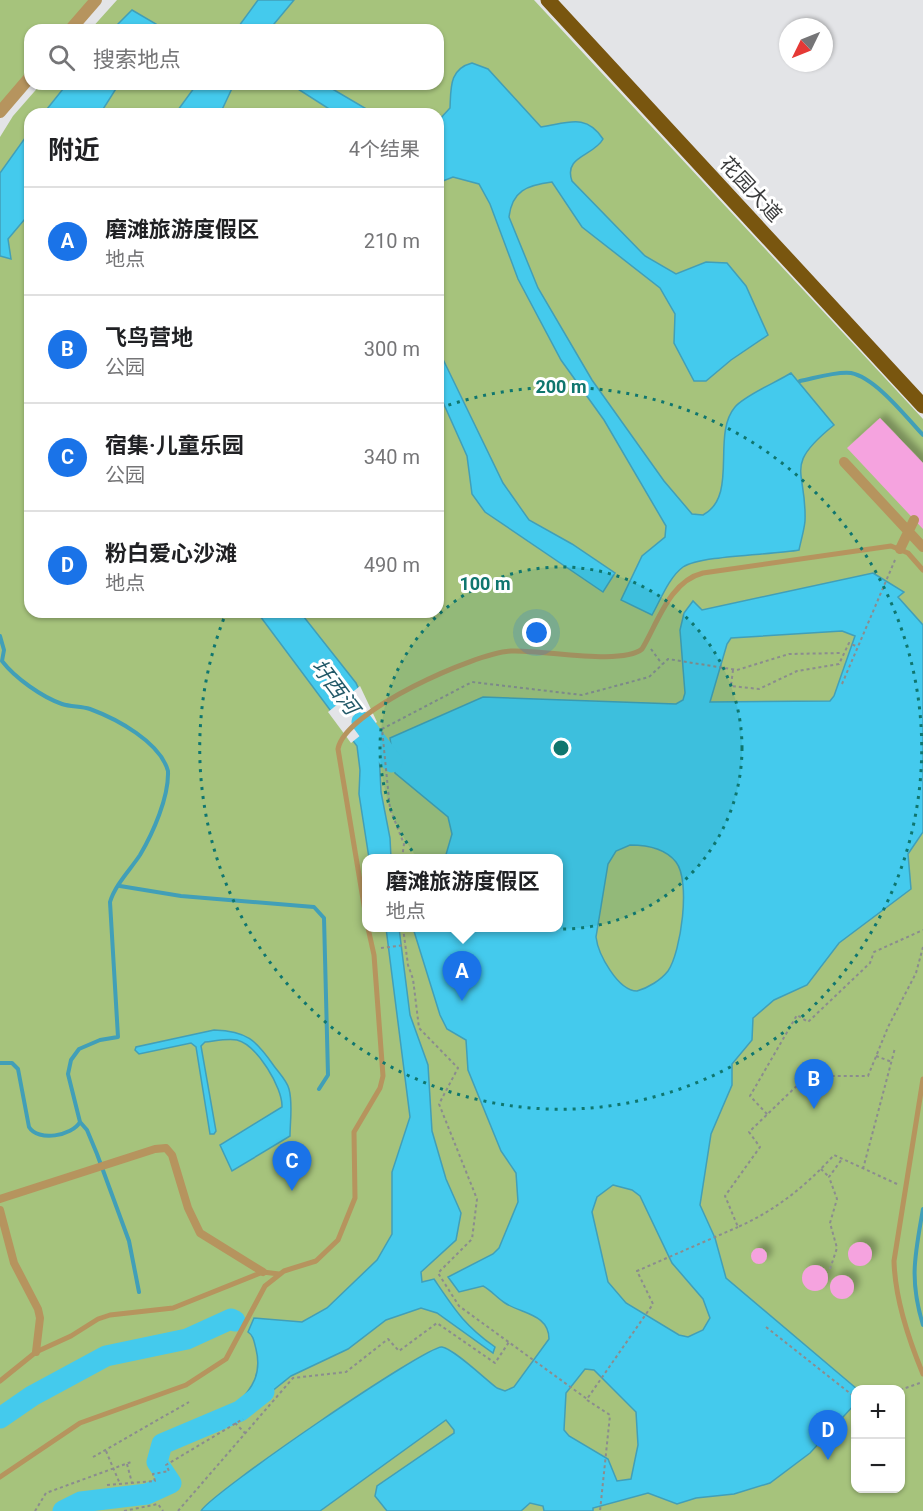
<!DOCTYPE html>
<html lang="zh">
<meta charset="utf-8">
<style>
:root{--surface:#fff;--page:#f6f6f6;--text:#202124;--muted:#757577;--line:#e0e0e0;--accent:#1a73e8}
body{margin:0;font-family:Roboto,"Noto Sans SC",sans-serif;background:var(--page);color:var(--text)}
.controls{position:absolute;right:18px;bottom:18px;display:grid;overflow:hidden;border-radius:12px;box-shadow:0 2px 4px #0004}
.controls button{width:54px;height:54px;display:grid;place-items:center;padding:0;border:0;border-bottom:2px solid var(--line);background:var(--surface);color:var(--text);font:30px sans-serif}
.compass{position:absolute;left:779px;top:18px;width:54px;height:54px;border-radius:50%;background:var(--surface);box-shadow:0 2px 4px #0004;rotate:227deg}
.you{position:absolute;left:537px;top:633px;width:21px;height:21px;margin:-15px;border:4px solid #fff;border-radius:50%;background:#1a73e8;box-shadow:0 0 0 9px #1a73e833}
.badge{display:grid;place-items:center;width:39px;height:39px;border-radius:50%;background:var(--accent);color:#fff;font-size:20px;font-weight:700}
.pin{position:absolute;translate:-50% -50px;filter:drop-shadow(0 2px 3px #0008)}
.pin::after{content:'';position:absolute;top:32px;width:21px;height:18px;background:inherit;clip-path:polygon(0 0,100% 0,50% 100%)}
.popup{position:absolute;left:362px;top:854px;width:201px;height:78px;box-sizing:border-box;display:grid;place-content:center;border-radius:12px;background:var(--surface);filter:drop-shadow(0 2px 4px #0005);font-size:20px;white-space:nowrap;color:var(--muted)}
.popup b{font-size:22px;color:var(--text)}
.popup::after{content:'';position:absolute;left:50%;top:100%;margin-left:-12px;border:12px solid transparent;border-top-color:var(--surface)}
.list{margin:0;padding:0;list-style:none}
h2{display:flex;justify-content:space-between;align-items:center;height:78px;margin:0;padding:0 24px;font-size:26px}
h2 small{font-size:20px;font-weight:400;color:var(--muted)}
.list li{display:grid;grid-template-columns:39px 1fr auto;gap:18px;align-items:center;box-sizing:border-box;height:108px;padding:0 24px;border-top:2px solid var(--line)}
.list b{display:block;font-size:22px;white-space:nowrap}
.list p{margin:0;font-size:20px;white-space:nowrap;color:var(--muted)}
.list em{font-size:20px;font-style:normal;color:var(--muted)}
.icon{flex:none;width:33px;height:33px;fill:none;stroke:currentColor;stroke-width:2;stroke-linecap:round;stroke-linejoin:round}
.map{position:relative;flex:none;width:923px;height:1511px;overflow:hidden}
.search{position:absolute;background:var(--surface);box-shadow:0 2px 4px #0004;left:24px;top:24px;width:420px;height:66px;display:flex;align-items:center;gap:15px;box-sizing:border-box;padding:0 21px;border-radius:18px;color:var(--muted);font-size:22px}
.panel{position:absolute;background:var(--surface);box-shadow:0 2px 4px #0004;left:24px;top:108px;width:420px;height:510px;border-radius:18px}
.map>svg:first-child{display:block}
.green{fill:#a6c37c;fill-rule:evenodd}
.water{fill:#44caed;stroke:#419fb8;stroke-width:1.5;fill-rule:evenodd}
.pier{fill:#e3e4e7}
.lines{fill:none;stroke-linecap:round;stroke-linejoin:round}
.stream{stroke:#419fb8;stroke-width:4}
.river{stroke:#44caed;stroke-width:21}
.building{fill:#f5a3df;filter:url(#shadow)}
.path{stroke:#8b8c8e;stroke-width:2;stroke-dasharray:3 3;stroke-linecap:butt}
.service{stroke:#b6945e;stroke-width:5}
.pedestrian{stroke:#b6945e;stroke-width:8}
.minor{stroke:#b6945e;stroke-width:10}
.tertiary{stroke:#b6945e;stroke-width:12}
.primary{stroke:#79560f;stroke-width:15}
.ring{fill:none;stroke:#0f766e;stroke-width:3;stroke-dasharray:3 6}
.labels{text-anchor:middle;stroke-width:6;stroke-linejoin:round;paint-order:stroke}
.street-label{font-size:20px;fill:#393a3b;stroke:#fff}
.water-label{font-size:21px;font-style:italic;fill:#235968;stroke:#fff}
.centre{fill:#0f766e;stroke:#fff;stroke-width:3}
.ring-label{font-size:18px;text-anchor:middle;font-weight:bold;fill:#0f766e;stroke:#fff;stroke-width:6;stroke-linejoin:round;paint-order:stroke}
</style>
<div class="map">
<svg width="923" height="1511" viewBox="0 0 923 1511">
<defs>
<filter id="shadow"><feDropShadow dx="5.5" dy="-5.5" stdDeviation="3" flood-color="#0004"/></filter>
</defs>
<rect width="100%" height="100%" fill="#e3e4e7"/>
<path class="green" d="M 0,0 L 96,0 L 70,30 L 30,30 L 30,77 L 0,112 Z
M 117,0 L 534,0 L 923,419 L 923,1511 L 0,1511 L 0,137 L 13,116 L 41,84 L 438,84 L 438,30 L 90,30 ZM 30,114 L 438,114 L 438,612 L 30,612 ZM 366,858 L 558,858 L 558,928 L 366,928 ZM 856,1390 L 900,1390 L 900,1488 L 856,1488 Z"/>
<path class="water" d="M 258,0 L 294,0 L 269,30 L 236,30 Z
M 132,10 L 156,24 L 153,30 L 112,30 Z
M 472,63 L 488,69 L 541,127 C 568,123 586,113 603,139 C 594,156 563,156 572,181 L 645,256 L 676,274 L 706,262 L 727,263 L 746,286 L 768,335 L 731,360 L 706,381 L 694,381 L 674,343 L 675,314 L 660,288 L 582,227 L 552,182 C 527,185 512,191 509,217 L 538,288 L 592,380 L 664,481 L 692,514 L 703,515 C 739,496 711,435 735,407 C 745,395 777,382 791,373 L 834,425 C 782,467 807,469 805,521 C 804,531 801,540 799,550 C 774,555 701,555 683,567 C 669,577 660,601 652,615 L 621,600 L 642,556 L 665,537 L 666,526 L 604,420 L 561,360 L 518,279 L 490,204 L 479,184 L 453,177 L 438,183 L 438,121 L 450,108 C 451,88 449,69 472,63 Z
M 67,84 L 119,84 L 100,114 L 43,114 Z
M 197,84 L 234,84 L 220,114 L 175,114 Z
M 290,84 L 324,84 L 375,114 L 337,114 Z
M 30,131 L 30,213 L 8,239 L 11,259 L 0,256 L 0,173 Z
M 438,349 L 503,483 L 529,520 L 572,544 L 615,573 L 603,592 L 485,512 L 472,494 L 467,456 L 438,391 Z
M 873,573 L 904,592 L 898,597 L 923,625 L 923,832 L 908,854 L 911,889 L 839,943 L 807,985 L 774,1000 L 753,1018 L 752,1040 L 732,1064 L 732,1085 L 711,1134 L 700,1205 L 715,1238 L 726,1278 L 857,1389 L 855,1404 L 810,1453 L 770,1483 L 734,1494 L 696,1498 L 677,1504 L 648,1493 L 593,1508 L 593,1511 L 544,1511 L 543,1506 L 530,1503 L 521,1511 L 387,1511 L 375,1496 L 377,1486 L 454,1433 L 454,1430 L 446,1420 L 320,1511 L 201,1511 C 211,1493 427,1345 442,1347 C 454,1349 485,1379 497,1388 L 505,1391 L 514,1387 L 549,1339 C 549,1314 522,1314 505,1303 C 497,1298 491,1290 483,1286 L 459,1292 L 448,1277 L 493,1254 L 499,1248 L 518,1202 L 516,1173 L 501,1151 L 468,1070 L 466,1040 L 447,1029 L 440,1015 L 413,928 L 558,928 L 558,858 L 445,858 L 452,834 L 448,817 L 395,773 L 390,738 L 483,697 L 676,704 L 683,700 L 685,693 L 680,630 L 684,613 L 693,601 L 702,610 ZM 842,631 L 855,636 L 834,696 L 830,701 L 710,702 L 727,644 L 731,638 ZM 630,845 C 647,845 665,848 676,862 C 691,881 681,952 668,971 C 661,980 648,988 637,991 C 618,991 598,954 596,937 L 608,864 L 616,851 ZM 613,1185 L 632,1190 L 640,1196 L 672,1263 L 703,1299 L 710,1318 L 703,1330 L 688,1337 L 679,1335 L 626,1303 L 608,1282 L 592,1212 L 597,1197 ZM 585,1369 L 594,1370 L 636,1412 L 638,1445 L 631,1479 L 617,1481 L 608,1459 L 569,1436 L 564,1430 L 566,1393 Z
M 257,612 L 300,612 L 356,683 L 378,732 L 381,792 L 390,838 L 391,858 L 369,858 L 359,794 L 360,770 L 357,746 Z
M 386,928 L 399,928 L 410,1015 L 428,1065 L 432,1131 L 446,1179 L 461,1213 L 456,1240 L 421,1272 L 422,1282 L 434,1279 C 455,1310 464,1325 495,1347 L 493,1353 L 437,1313 L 421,1308 L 386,1320 L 348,1349 L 291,1376 L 246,1412 L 236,1405 C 253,1388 262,1373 256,1349 C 254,1342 254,1336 248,1332 L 254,1318 L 302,1322 L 327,1308 L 377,1260 L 392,1234 L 392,1172 L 410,1117 Z
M 214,1030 C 247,1031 256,1040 274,1066 C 279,1073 287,1081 289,1089 C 293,1104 290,1121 290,1136 L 232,1171 L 220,1145 L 282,1107 C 283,1088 257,1045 237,1040 C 228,1038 215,1041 205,1042 L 201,1046 L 216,1131 L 214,1134 L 210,1134 L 196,1047 L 191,1043 L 139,1054 L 135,1050 L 136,1047 Z"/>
<path class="pier" d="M 360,686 L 377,722 L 351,743 L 328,712 Z"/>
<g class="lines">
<path class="stream" d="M 800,381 C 815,378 837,371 851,373 C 876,378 906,417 923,435
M 0,636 L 4,650 L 2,661 C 15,678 42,697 62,704 C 71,707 81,706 90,709 C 117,719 160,742 168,771 C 169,797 153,833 140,855 C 130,870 115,885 110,902 L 118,1037 L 100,1040 L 79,1049 L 71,1060 L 68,1074 L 80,1122 L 87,1130 L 97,1154 L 129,1241 L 139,1292
M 120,886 L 181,896 L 314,907 L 324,918 L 328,1075 L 319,1089
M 0,1063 L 12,1063 L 18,1069 L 29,1127 C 38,1142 72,1136 80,1122
M 923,1209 C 915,1255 909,1279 923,1325"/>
<path class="river" d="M 362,722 L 392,762
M 0,1418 L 32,1396 L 106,1356 L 187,1339 L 231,1319 L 235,1321
M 63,1511 L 81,1502 L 147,1494 L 171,1483 L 157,1462 L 162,1444 L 240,1411 L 264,1392"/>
</g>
<path class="building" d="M 880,418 L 923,463 L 923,529 L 847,448 Z
M848 1254a12 12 0 1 1 24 0a12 12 0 1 1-24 0Z
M751 1256a8 8 0 1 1 16 0a8 8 0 1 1-16 0Z
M802 1278a13 13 0 1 1 26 0a13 13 0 1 1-26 0Z
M830 1287a12 12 0 1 1 24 0a12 12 0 1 1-24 0Z"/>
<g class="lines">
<path class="path" d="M 651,649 L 662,664
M 733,670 L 731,686 L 759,689 L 797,671 L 839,664 L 849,643 L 858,647
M 842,684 L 895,560
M 402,858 L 404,844 L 390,809 L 382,729 L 472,682 L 582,695 L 649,677 L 668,659 L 737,670 L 789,654 L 842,653
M 403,928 L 408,965 L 413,979 L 419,1028 L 458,1068 L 439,1104 L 477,1199 L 472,1239 L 438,1273 L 459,1306 L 587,1399 L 653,1304 L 637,1271 L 738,1227
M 381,948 L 405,945
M 876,1056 L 892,1062
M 767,1114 L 750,1096 L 797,1015 L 808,1022 L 870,963 L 874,952 L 923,930
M 821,1169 L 829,1177
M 863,1169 L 895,1048
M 897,1184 L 834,1155 C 806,1186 776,1210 738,1227 L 725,1196 L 760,1147 L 749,1132 L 807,1076 L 868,1076 L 888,1027 L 916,973 L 923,947
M 830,1269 L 837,1248 L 830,1223 L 837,1199 L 829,1177 L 842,1159
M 766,1327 L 856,1398
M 900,1390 L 920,1383
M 587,1400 L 610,1415 L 600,1511
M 235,1423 L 246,1434
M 106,1451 L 120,1484
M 93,1457 L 189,1402
M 127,1464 L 132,1483
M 107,1485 L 155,1481 L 153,1474 L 169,1471 L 166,1465 L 243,1419
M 35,1511 L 46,1493 L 131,1462
M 124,1511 L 158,1504 L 163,1511
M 178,1511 L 293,1378 L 346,1372 L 388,1339 L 399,1351 L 437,1323 L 495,1363 L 509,1342"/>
<path class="service" d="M 366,917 L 338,749 C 344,711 475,653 511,651 C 541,649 621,666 642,649 C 658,622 670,581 703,573 L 891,546 L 908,553 L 923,570
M 923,1079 L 894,1261 C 895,1299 908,1338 923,1374
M 0,1381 L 36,1352 L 71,1336 L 98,1319 L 110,1315 L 173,1308 L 263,1272 L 279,1274
M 0,1477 L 80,1423 L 186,1385 L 226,1359 L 265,1286 L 284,1271 L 316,1261 L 338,1240 L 355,1198 L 354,1132 L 380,1088 L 383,1076 L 374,955 L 368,928"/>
<path class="pedestrian" d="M 0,1199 L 155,1149 L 166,1148 L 172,1155 L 188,1208 L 200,1233 L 263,1272
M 0,1210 L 14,1263 L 38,1309 L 40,1318 L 36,1352"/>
<path class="minor" d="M 844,462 L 923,547
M 900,549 L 914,520"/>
<path class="tertiary" d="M 70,30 L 96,0
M 0,112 L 30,77"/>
<path class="primary" d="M 548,0 L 923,406"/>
</g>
<circle cx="561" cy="748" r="181" fill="#0f766e" fill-opacity=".12"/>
<g class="ring">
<circle cx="561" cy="748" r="181"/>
<path d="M440 408A361 361 0 1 1 226 613"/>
</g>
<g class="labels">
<g class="street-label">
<text transform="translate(751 189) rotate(47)" y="7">花园大道</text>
</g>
<g class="water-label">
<text transform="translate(335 687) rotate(53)" y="7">圩西河</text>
</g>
</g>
<circle cx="561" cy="748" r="9" class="centre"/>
<g class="ring-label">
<text x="561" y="393">200 m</text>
<text x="485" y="590">100 m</text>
</g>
</svg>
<div class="controls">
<button>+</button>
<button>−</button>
</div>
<svg class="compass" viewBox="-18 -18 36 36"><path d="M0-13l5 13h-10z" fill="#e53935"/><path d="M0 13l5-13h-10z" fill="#757577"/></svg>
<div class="you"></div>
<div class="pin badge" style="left:462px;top:1001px">A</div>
<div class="popup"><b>磨滩旅游度假区</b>地点</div>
<div class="pin badge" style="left:814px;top:1109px">B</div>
<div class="pin badge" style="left:292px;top:1191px">C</div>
<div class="pin badge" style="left:828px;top:1460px">D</div>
<div class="search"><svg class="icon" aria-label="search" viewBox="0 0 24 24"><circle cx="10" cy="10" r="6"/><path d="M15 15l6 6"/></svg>搜索地点</div>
<section class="panel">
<h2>附近<small>4个结果</small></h2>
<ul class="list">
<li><span class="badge">A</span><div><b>磨滩旅游度假区</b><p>地点</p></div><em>210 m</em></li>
<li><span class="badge">B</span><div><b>飞鸟营地</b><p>公园</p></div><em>300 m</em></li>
<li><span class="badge">C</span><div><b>宿集·儿童乐园</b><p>公园</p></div><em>340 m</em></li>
<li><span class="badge">D</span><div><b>粉白爱心沙滩</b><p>地点</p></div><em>490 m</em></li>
</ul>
</section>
</div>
